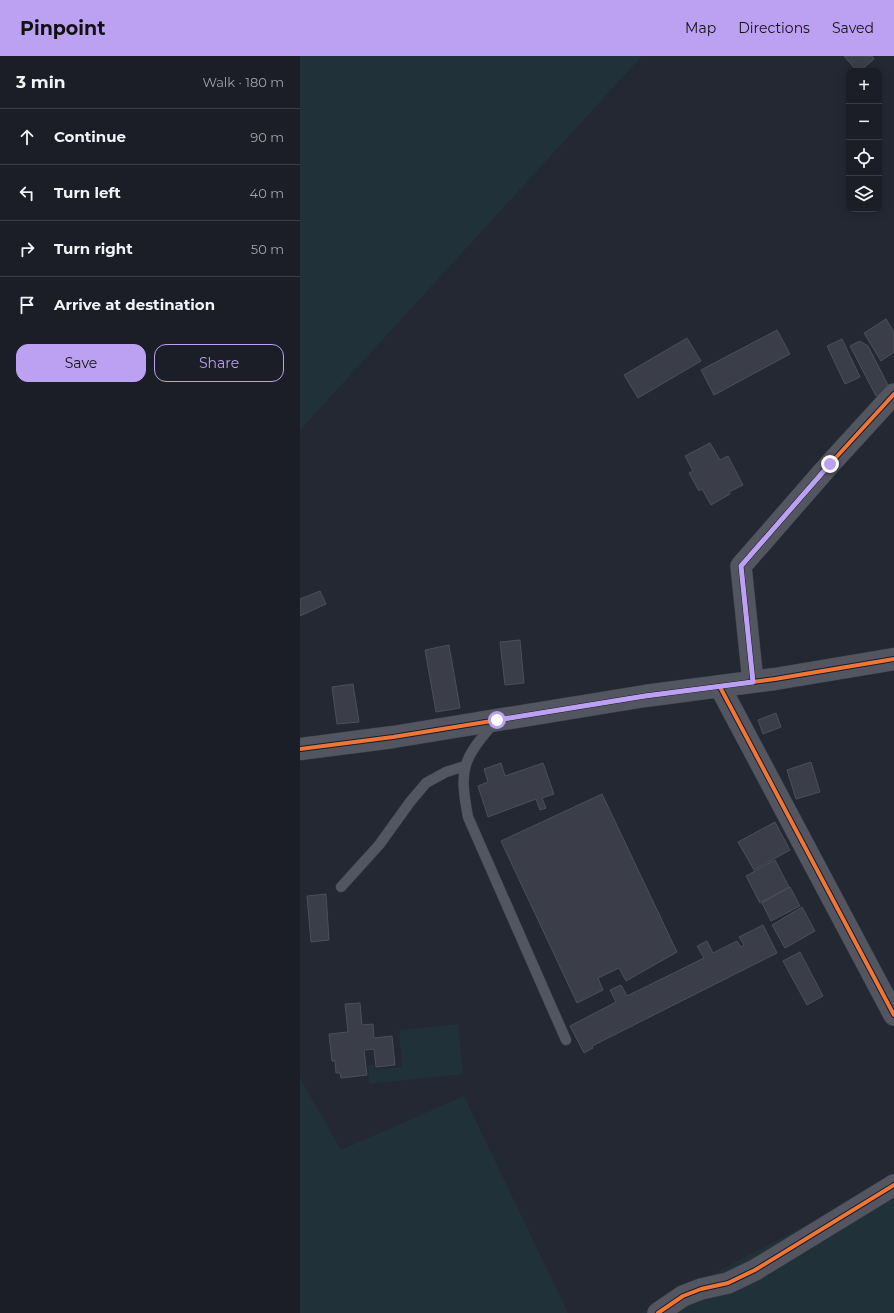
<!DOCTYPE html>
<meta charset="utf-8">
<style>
:root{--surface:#1b1e26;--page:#282b32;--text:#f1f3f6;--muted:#a0a2a7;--line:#393c43;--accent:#bca0f2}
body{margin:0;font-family:Montserrat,sans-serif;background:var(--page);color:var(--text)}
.controls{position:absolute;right:12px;top:12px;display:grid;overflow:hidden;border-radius:8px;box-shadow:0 2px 10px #0003}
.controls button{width:36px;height:36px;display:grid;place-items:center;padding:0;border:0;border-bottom:1px solid var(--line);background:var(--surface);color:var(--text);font:20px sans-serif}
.stop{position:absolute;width:12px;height:12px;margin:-9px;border:3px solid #bca0f2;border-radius:50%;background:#fff}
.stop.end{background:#bca0f2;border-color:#fff;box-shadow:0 1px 4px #0008}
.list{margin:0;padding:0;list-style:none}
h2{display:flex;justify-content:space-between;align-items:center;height:52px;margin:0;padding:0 16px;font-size:17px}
h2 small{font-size:13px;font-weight:400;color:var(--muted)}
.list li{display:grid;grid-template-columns:26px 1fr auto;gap:12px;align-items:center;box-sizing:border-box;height:56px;padding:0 16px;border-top:1px solid var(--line)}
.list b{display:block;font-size:15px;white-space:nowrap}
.list em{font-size:13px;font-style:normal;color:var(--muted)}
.actions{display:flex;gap:8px;padding:12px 16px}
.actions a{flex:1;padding:9px 0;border:1px solid var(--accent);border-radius:12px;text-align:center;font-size:14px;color:var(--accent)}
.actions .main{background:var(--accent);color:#111}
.icon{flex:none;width:22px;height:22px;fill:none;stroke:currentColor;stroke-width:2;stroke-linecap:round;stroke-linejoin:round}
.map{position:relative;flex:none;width:594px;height:1257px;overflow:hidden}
header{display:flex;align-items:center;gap:24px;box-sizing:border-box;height:56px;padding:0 20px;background:var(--accent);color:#111}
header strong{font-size:19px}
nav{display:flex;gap:22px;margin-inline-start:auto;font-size:14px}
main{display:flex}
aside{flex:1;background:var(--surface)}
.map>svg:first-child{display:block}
.green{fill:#213139}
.building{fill:#3b3e49;stroke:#4b4f5c}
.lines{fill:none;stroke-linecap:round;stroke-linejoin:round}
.service-casing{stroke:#40434c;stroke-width:11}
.minor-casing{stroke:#40434c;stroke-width:22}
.tertiary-casing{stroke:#40434c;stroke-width:23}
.service{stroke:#535661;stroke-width:10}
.minor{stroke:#535661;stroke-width:21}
.tertiary{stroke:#535661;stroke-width:22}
.cycleway-casing{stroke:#171c2d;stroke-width:6}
.cycleway{stroke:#f07635;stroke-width:4}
.route{stroke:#bca0f2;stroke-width:5}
</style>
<header>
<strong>Pinpoint</strong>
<nav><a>Map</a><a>Directions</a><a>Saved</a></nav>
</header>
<main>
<aside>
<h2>3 min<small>Walk · 180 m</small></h2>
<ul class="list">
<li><svg class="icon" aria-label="ahead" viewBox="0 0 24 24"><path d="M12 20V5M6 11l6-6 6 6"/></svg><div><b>Continue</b></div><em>90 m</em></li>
<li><svg class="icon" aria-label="left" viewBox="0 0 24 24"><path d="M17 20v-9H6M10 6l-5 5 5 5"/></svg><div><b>Turn left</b></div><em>40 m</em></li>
<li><svg class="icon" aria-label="right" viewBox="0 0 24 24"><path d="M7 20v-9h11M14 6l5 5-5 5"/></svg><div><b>Turn right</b></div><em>50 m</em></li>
<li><svg class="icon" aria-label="arrive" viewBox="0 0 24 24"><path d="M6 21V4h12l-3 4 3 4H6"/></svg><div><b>Arrive at destination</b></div></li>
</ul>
<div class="actions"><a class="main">Save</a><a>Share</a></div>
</aside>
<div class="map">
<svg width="594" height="1257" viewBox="0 0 594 1257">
<rect width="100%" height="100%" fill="#242833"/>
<path class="green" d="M 0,0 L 342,0 L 0,374 Z
M 158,968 L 163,1018 L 69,1028 L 68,1009 L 74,1009 L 75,1014 L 102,1011 L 99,974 Z
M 0,1022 L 41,1094 L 164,1040 L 268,1257 L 0,1257 Z
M 594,1122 L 594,1257 L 340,1257 Z"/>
<path class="building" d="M 544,0 L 572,0 L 574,3 L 560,15 L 557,15 Z
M 586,263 L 594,276 L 594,296 L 581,305 L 564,277 Z
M 477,274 L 490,298 L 414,339 L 401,314 Z
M 387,282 L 401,305 L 338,342 L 324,319 Z
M 542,283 L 560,321 L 545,328 L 527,290 Z
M 560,285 L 568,290 L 590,333 L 576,340 L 550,290 Z
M 410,387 L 420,404 L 428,400 L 443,429 L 429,436 L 430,438 L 411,449 L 402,433 L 399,435 L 389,417 L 393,415 L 385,400 Z
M 20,535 L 26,548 L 0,560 L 0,543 Z
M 220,584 L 224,627 L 205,629 L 200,586 Z
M 149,589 L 160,652 L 136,656 L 125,594 Z
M 53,628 L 59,666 L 37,668 L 32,631 Z
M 476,657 L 481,671 L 463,678 L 458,664 Z
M 511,706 L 520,736 L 496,743 L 487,714 Z
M 201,707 L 205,720 L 243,707 L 254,738 L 242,742 L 246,752 L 240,754 L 236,743 L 188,761 L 178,730 L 188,726 L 184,713 Z
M 302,738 L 377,896 L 326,925 L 319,912 L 298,922 L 303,934 L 277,947 L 201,785 Z
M 475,766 L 490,794 L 454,814 L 438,786 Z
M 475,804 L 489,831 L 460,847 L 446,820 Z
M 490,831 L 500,850 L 471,865 L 462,847 Z
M 26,838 L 29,884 L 11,886 L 7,840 Z
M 502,851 L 515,875 L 485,892 L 472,869 Z
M 463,869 L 477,897 L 292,990 L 293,992 L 284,997 L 270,970 L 316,946 L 310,934 L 321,929 L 327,940 L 404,902 L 397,890 L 407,885 L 413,897 L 437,885 L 441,891 L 444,889 L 439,881 Z
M 500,896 L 523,940 L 507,949 L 483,905 Z
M 60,947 L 62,969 L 73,968 L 74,982 L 92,980 L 95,1009 L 76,1011 L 74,993 L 64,994 L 67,1019 L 41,1022 L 40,1017 L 36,1017 L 35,1005 L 32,1005 L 29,978 L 48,976 L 45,948 Z"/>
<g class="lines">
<g class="service-casing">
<path id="service" d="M 194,667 C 162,704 159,713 168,761 L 266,984
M 41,831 L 79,789 L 110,746 L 126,727 L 146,716 L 165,710"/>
</g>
<g class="minor-casing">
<path id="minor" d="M 453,626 L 441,510 L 530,408 L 594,338
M 420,631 L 594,959
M 358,1257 L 383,1240 L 401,1233 L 428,1227 L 455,1214 L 594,1129"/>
</g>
<g class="tertiary-casing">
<path id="tertiary" d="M 0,693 L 93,681 L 345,640 L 475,623 L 594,603"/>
</g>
<use href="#service" class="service"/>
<use href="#minor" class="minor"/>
<use href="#tertiary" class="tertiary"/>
<g class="cycleway-casing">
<path id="cycleway" d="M 453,626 L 441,510 L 530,408 L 594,338
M 420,631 L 594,959
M 0,693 L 93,681 L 345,640 L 475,623 L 594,603
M 358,1257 L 383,1240 L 401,1233 L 428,1227 L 455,1214 L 594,1129"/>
</g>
<use href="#cycleway" class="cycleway"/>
</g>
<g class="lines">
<path class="route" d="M 197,664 L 345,640 L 453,626 L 441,510 L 530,408"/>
</g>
</svg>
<div class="controls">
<button>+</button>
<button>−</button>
<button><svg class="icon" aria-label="locate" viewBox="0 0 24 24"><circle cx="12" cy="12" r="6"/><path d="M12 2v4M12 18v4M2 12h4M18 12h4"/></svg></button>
<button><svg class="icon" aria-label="layers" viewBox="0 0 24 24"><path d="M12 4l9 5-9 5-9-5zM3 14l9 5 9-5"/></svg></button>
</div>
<div class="stop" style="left:197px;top:664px"></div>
<div class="stop end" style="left:530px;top:408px"></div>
</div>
</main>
